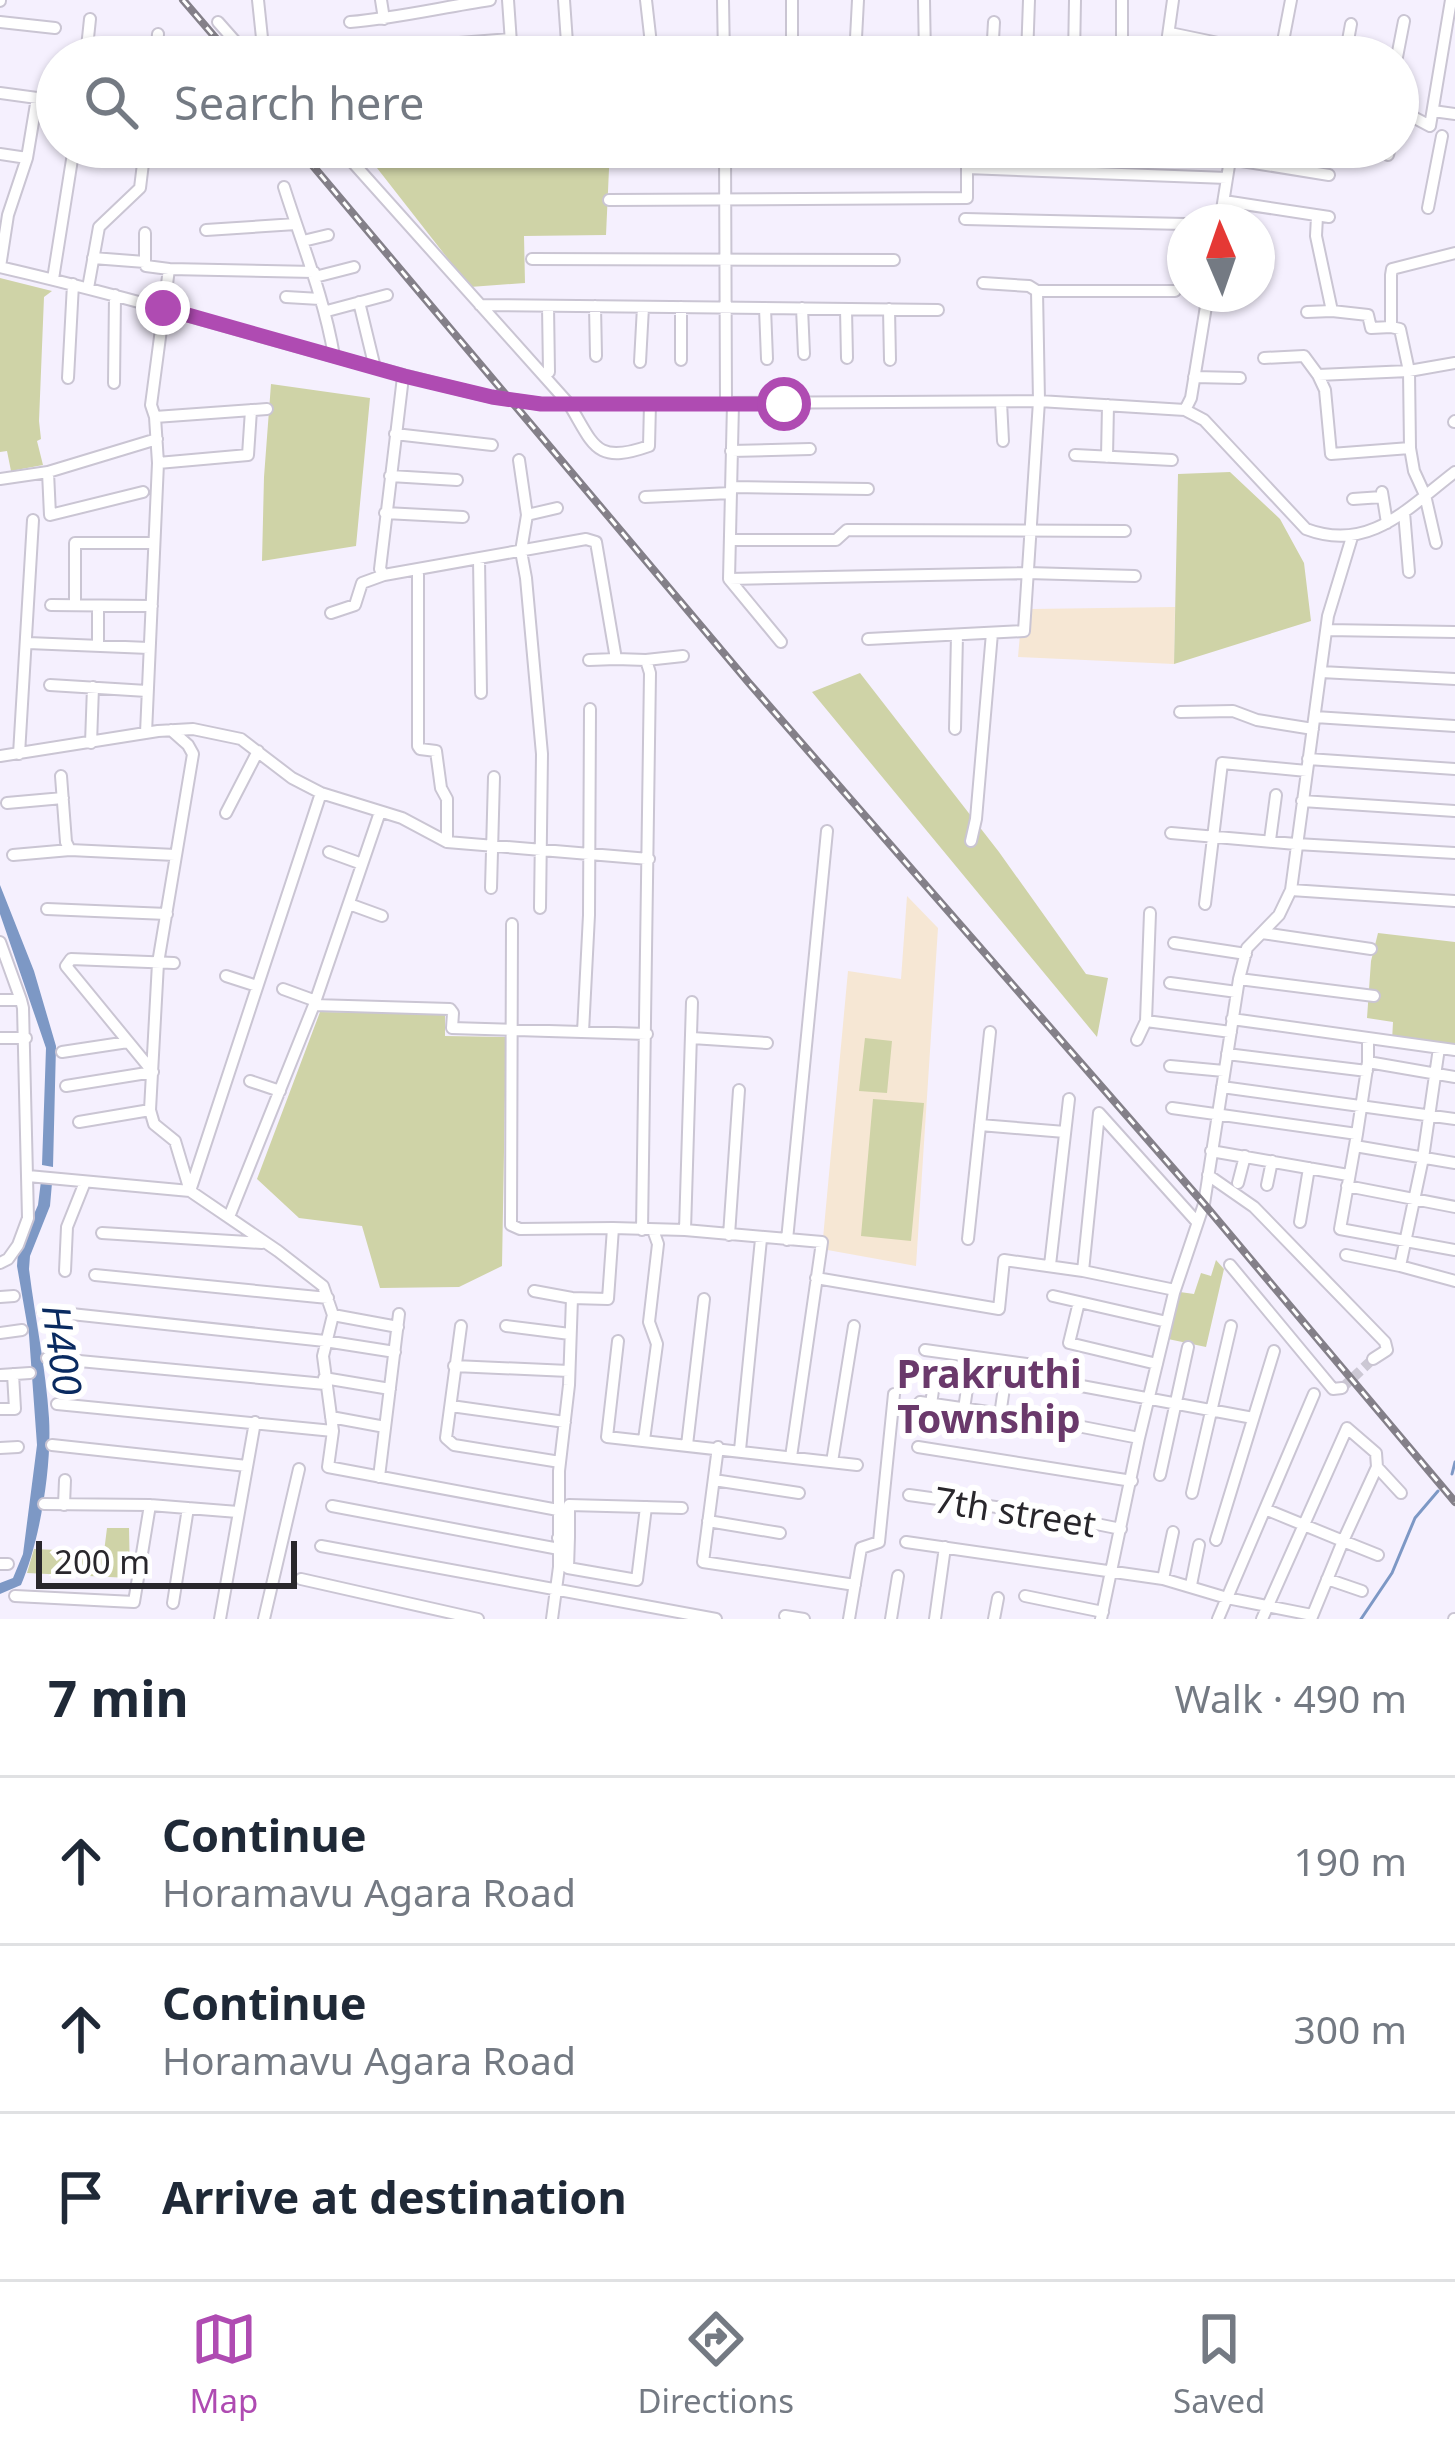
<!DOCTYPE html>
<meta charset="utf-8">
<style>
:root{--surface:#fff;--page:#f6f6f7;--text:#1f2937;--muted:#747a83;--line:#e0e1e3;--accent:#af4bb2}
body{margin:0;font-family:"Noto Sans",sans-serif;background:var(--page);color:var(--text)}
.compass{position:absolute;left:1167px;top:204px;width:108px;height:108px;border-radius:50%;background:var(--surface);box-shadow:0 3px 9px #0004;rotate:358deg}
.scale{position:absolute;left:36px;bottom:30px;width:261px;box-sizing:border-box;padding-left:12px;border:6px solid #29272c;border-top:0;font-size:33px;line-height:42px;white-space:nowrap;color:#29272c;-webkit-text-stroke:9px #fff;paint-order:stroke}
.stop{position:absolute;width:36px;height:36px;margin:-27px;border:9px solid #af4bb2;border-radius:50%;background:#fff}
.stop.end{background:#af4bb2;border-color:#fff;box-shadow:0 3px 12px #0008}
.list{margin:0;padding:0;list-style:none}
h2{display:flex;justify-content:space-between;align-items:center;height:156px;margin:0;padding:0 48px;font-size:51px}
h2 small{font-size:39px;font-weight:400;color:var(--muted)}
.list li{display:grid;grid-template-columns:78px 1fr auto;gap:36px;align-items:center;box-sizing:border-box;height:168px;padding:0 48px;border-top:3px solid var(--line)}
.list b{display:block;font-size:45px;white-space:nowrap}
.list p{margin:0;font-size:39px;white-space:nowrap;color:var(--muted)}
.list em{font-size:39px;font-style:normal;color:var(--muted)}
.icon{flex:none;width:66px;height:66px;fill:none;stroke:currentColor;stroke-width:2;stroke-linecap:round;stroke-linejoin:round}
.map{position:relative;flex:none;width:1455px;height:1619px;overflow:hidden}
.search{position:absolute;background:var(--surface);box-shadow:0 3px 9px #0004;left:36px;right:36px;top:36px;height:132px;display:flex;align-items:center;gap:30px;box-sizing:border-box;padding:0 42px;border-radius:66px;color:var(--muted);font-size:45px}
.sheet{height:660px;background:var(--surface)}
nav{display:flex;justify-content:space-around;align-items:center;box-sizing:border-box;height:168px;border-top:3px solid var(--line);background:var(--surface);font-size:33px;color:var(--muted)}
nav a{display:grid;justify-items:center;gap:6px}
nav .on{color:var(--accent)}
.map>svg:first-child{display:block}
.education{fill:#f6e7d4}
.green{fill:#cfd3a7}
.water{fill:#7d98c5}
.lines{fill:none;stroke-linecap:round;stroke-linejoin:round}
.stream{stroke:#7d98c5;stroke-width:3}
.minor-tunnel{stroke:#ccc8d4;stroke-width:10;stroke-dasharray:10 5;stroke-linecap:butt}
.minor-casing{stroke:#cac5d3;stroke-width:14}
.minor{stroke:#fff;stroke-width:10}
.rail-casing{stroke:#848089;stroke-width:8}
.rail{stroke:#fff;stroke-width:3;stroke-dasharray:9;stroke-linecap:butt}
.minor-bridge-casing{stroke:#cac5d3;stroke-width:14;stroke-linecap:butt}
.minor-bridge{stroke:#fff;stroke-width:10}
.route{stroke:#af4bb2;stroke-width:15}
.labels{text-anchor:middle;stroke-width:12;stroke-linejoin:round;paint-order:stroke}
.street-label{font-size:36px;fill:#29272c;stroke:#fff}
.water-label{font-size:39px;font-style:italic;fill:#092a60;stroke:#fff}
.neighbourhood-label{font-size:39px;font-weight:bold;fill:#6a396b;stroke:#fff}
</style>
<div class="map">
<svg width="1455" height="1619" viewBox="0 0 1455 1619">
<rect width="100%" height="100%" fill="#f5f0fe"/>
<path class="education" d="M 1175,607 L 1174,664 L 1018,657 L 1020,634 L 1030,634 L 1031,609 Z
M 907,896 L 938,928 L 916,1266 L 822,1249 L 848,971 L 901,979 Z"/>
<path class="green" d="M 610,147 L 606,235 L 524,236 L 525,283 L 470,287 L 377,168 L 492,148 Z
M 0,278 L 52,291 L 44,297 L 39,421 L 41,439 L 37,441 L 43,465 L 11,471 L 7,451 L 0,452 Z
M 271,384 L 370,398 L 356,546 L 262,561 L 264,477 Z
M 1230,472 L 1280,519 L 1304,563 L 1311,621 L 1174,664 L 1178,474 Z
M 860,673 L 999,852 L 1086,974 L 1108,978 L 1097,1037 L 812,692 Z
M 1378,933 L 1455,942 L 1455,1049 L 1392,1041 L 1393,1022 L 1367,1018 L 1371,961 Z
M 320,1012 L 445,1014 L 445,1036 L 506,1037 L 502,1266 L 459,1287 L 380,1288 L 362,1226 L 299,1218 L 257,1179 Z
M 865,1038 L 892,1041 L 887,1093 L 859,1091 Z
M 873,1099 L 924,1103 L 911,1241 L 861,1236 Z
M 1216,1260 L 1224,1269 L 1206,1347 L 1168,1339 L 1180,1292 L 1194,1294 L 1201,1273 L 1211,1276 Z
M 107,1528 L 129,1528 L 130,1578 L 27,1573 L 34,1549 L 104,1552 Z"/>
<path class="water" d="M 0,885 L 34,971 L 56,1046 L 53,1167 L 42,1165 L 46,1048 L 0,914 Z
M 41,1181 L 52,1183 L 50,1206 L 30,1256 L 29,1269 C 35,1318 46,1369 49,1418 C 52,1466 40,1541 21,1585 L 0,1594 L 0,1583 L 13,1578 L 23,1554 L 37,1445 L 29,1335 L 17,1266 L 18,1251 L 38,1205 Z"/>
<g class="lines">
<path class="stream" d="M 1452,1474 L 1455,1462
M 1361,1619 L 1392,1573 L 1415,1518 L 1438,1491"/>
<path class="minor-tunnel" d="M 1342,1388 L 1373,1359"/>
<g class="minor-casing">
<path id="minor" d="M 258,0 L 264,57
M 381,0 L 384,19
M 508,0 L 512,57
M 564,0 L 568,57
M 646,0 L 651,44 L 724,47
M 723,0 L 724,57
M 792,0 L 792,57
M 924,0 L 925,57
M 0,1 L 0,0
M 0,22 L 55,28
M 218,22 L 249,57
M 350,22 C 397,18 443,7 490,0
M 1170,33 L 1247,49 L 1244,57
M 459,43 L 511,39
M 86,57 L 90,19
M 156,57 L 158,34
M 855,57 L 858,0
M 992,57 L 994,22
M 1027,57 L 1029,0
M 1074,57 L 1075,0
M 1122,57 L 1122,0
M 1165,57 L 1173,0
M 1280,57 L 1291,0
M 1345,57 L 1351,24
M 1397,57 L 1404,21
M 0,93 L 37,98 L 27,158 L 8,215 L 0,267
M 1398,109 L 1430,126 L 1451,0
M 1433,111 L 1455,114
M 339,147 L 569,404 C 594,445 595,465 649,446 L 650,404
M 725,147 L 726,404
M 668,149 L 676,147
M 0,154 L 27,158
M 1388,155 L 1390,147
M 1229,159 L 1329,175
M 284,187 C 302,244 324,297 334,356
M 609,200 L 967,198 L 967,168 L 1227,178
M 1224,201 L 1329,217
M 1428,208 L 1442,136
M 1317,216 L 1316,236 L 1332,311 L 1368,315 L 1371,328 L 1391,327
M 965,219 L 1185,224
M 1220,222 L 1232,147
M 206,230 L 296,224
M 303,241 L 328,235
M 93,258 L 145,262 L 146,266 L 169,269 L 314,272
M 532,259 L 894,260
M 145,262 L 145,233
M 0,267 C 166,305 327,359 492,397
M 315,277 L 354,267
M 53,279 L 74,147
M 983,283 L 1029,286 L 1037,291 L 1175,291
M 88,288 L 99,227 L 140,188 L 145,147
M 286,297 L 320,299
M 359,302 L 375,368
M 480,305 L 938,310
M 548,306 L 549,372
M 595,306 L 596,356
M 681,307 L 681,360
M 765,308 L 767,359
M 802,308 L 804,354
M 846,309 L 847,358
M 889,309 L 890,360
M 327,311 L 387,295
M 1307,312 L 1332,311
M 1264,358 L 1304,356 L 1318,375 L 1409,371 L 1455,363
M 640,362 L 643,307
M 1318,375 L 1325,390 L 1331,454 L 1410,448
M 1194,377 L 1240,378
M 68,378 L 73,284
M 114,383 L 115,295
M 1001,402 L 1003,441
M 541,404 L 1039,401 L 1185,410 L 1204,420 L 1306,529 C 1369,553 1408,508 1455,472
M 733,404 L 729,579 L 781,642
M 1185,410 L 1191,398 L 1208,294
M 155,417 L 267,409
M 1454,422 L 1455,421
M 395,434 L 492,445
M 731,451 L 810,449
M 1075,455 L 1172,460
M 1107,457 L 1108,405
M 519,460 L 527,515 L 521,551 L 526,578 L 542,754 L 540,908
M 158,463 L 248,455 L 251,410
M 48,472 L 50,515 L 143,492
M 390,476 L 457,480
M 0,479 L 48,472 L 157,439
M 731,487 L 868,489
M 1382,492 L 1387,523
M 645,497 L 731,493
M 1353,499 L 1382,497
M 1404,512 L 1409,572
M 385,513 L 463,517
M 527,515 L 557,508
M 730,540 L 836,540 L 847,530 L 1125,531
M 1436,543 L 1425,495 L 1414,471 L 1410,448 L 1409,371 L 1400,329 L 1391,327 L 1391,275 L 1392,269 L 1455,253
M 479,559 L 481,693
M 418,570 L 418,746 L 420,749 L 436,751 L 441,788 L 447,799 L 447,842
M 384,575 L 380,569 L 403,377
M 729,579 L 1027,573 L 1135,576
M 51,605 L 152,606
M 75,605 L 75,543 L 154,543
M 331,613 L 355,605 L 362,583 L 384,575 L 586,539 L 596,542 L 616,659 L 646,660 L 650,673 L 642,1230
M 1326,630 L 1455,632
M 868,639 L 1024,631 L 1039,401 L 1037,291
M 28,643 L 149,648
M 98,646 L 98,606
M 589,660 L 616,659
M 646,660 L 683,656
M 1321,672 L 1455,679
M 50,685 L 147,691
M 1180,712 L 1233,711 L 1257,720 L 1313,729
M 1315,717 L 1455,726
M 955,729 L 957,635
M 171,730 L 188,745 L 193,754 L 158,963 L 150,1110 L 154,1124 L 175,1141 L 190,1191
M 146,733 L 158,463 L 155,417 L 151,405 L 169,269
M 91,743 L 93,687
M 19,754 L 33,520
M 0,756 L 158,731 L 193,729 L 241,739 L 292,778 L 321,793 L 402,818 L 447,842 L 649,859
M 1308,759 L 1455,769
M 61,776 L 66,842 L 70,850 L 175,855
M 1302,801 L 1455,811
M 7,803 L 63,798
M 226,813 L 258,751
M 1171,833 L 1296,844 L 1455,853
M 1270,840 L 1276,795
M 971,841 L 976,819 L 992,633
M 329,852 L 362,864
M 13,855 L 70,850
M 491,888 L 494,777
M 1291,890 L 1455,901
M 349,904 L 382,916
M 1205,904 L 1222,763 L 1307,771
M 47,909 L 167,914
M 512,924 L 511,1225 L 520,1229 L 613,1228
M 1262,933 L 1371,949
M 0,942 L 21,1000
M 1174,943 L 1246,954
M 226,976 L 257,986
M 1239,979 L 1374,996
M 1170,983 L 1237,992
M 283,989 L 316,1001
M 0,1000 L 21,1000 L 23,1008 L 28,1218 L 18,1245 L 8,1259 L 0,1263
M 314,1005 L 450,1009 L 453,1013 L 452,1028 L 647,1034
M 1232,1019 L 1455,1050
M 1146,1021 L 1231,1032
M 583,1032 L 589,915 L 590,709
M 0,1038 L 26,1038
M 692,1038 L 767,1043
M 1137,1040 L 1146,1021 L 1150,913
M 62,1052 L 128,1042
M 1227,1054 L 1367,1071
M 1368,1062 L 1455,1077
M 1170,1066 L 1224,1071
M 153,1072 L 66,966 L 71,959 L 174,963
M 250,1081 L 280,1091
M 66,1086 L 153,1072
M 1222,1087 L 1455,1119
M 1172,1108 L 1357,1134 L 1368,1062 L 1368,1038
M 79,1122 L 150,1110
M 980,1125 L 1065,1132
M 1357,1134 L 1340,1229 L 1455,1250
M 1355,1146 L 1455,1163
M 1211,1151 L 1348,1175
M 1208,1175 L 1254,1207 L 1385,1342 L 1387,1350 L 1373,1359
M 28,1176 L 190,1191 L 278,1251 L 323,1286 L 333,1315 L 323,1356 L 333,1431 L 328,1467 L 558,1510
M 1238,1183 L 1245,1156
M 1267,1185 L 1272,1161
M 1347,1186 L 1455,1207
M 191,1188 L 321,793
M 229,1217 L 314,1005 L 380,812
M 1300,1222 L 1309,1168
M 685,1230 L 692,1002
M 102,1233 L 262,1243
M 729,1235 L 739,1090
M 968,1239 L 990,1032
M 787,1240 L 827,831
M 1346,1255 L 1400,1266 L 1423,1158 L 1439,1048
M 1050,1265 L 1069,1099
M 1230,1265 L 1333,1389 L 1342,1388
M 1400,1266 L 1455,1281
M 65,1271 L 67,1227 L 85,1182
M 1083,1271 L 1099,1113 L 1197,1222
M 95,1275 L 328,1298
M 816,1278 L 999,1309 L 1004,1260 L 1083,1271 L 1175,1290
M 534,1291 L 572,1298 L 608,1299 L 613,1228 L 685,1230 L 822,1242 L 791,1457
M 1053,1296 L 1167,1322
M 0,1297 L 14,1296
M 1079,1302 L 1069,1343 L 1157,1364
M 43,1311 L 325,1341 L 395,1352
M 333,1315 L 398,1327
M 461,1326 L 446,1438 L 454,1445 L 560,1462
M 506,1326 L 570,1334
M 0,1333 L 22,1330
M 618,1341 L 607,1437 L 857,1465
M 925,1350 L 1034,1365 L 1060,1382 L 1253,1418
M 47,1358 L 325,1384
M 454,1366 L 569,1371
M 0,1375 L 30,1373
M 324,1378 L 390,1389
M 920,1402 L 1057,1422 L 1139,1438
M 57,1404 L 333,1431
M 931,1404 L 935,1377
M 451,1406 L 565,1422
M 0,1409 L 15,1409 L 13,1374
M 964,1409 L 968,1382
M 1000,1415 L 1004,1388
M 331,1417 L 385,1427
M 644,1440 L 657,1344 L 649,1322 L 658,1244 L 653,1230
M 52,1445 L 247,1466
M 687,1445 L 704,1299
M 718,1447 L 703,1562 L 855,1585
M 918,1447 L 1132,1481
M 0,1448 L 18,1447
M 740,1450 L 761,1239
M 832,1462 L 854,1326
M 1160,1475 L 1188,1347
M 379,1477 L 399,1314
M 714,1480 L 799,1493
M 1192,1493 L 1231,1326
M 909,1495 L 1047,1514 L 1121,1529
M 44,1504 L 150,1505 L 238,1512
M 64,1505 L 65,1480
M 332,1506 L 559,1549
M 1265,1509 L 1343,1541 L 1311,1619
M 708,1521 L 780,1533
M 569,1537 L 569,1505 L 682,1508
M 558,1538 L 569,1537 L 568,1568 L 637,1580 L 646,1507
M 1216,1540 L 1274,1351
M 906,1542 L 1163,1579 L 1227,1598 L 1312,1615
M 321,1546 L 716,1619
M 1378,1555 L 1343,1541 L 1377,1467 L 1401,1493
M 0,1564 L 8,1564
M 301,1579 L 478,1619
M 1163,1579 L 1173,1532
M 1327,1579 L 1362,1591
M 1191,1585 L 1199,1545
M 15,1596 L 134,1602 L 150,1505
M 1025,1596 L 1103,1612
M 173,1603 L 188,1508
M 785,1616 L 804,1619
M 220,1619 L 255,1422
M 264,1619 L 299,1469
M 552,1619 L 559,1567 L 559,1471 L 569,1385 L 572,1298
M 849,1619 L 861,1548 L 879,1542 L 894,1394
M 891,1619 L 898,1576
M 935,1619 L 945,1547
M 994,1619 L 998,1598
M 1101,1619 L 1139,1438 L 1174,1293 L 1204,1204 L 1239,979 L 1247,948 L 1279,915 L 1291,890 L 1328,616 L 1352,537
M 1218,1619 L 1314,1394
M 1262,1619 L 1347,1428 L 1376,1453 L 1377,1467
M 1454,1619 L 1455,1619"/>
</g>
<use href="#minor" class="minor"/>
<g class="rail-casing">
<path id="rail" d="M 183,0 L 232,57
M 297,147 L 749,683 L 1204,1204 L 1455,1502"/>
</g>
<use href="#rail" class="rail"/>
<g class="minor-bridge-casing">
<path id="minor-bridge" d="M 492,397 L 541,404"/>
</g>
<use href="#minor-bridge" class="minor-bridge"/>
</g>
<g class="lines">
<path class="route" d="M 163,308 L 404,376 L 492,397 L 541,404 L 784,404"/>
</g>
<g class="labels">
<g class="street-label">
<text transform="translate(1015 1512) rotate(9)" y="13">7th street</text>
</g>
<g class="water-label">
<text transform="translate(62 1350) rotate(82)" y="14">H400</text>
</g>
<g class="neighbourhood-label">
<text x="989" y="1388">Prakruthi<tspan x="989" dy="45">Township</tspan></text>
</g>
</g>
</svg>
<svg class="compass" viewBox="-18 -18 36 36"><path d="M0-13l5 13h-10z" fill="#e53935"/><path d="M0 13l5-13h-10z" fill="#747a83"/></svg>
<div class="scale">200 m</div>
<div class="stop" style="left:784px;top:404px"></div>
<div class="stop end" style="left:163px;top:308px"></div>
<div class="search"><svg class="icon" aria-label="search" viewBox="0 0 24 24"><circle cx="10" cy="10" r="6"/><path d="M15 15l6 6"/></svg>Search here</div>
</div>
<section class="sheet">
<h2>7 min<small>Walk · 490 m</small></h2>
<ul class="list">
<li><svg class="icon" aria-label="ahead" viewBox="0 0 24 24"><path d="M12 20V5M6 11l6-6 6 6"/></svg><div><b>Continue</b><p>Horamavu Agara Road</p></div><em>190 m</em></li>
<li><svg class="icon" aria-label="ahead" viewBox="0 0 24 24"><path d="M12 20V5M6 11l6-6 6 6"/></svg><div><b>Continue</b><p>Horamavu Agara Road</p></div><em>300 m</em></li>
<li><svg class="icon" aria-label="arrive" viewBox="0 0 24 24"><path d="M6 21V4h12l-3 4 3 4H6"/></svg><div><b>Arrive at destination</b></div></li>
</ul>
</section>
<nav>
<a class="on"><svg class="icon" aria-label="map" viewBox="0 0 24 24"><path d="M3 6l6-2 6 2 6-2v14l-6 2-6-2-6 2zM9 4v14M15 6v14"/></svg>Map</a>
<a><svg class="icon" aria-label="directions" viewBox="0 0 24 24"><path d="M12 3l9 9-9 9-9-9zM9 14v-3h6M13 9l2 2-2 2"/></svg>Directions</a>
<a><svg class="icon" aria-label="saved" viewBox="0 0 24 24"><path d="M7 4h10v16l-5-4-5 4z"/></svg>Saved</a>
</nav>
